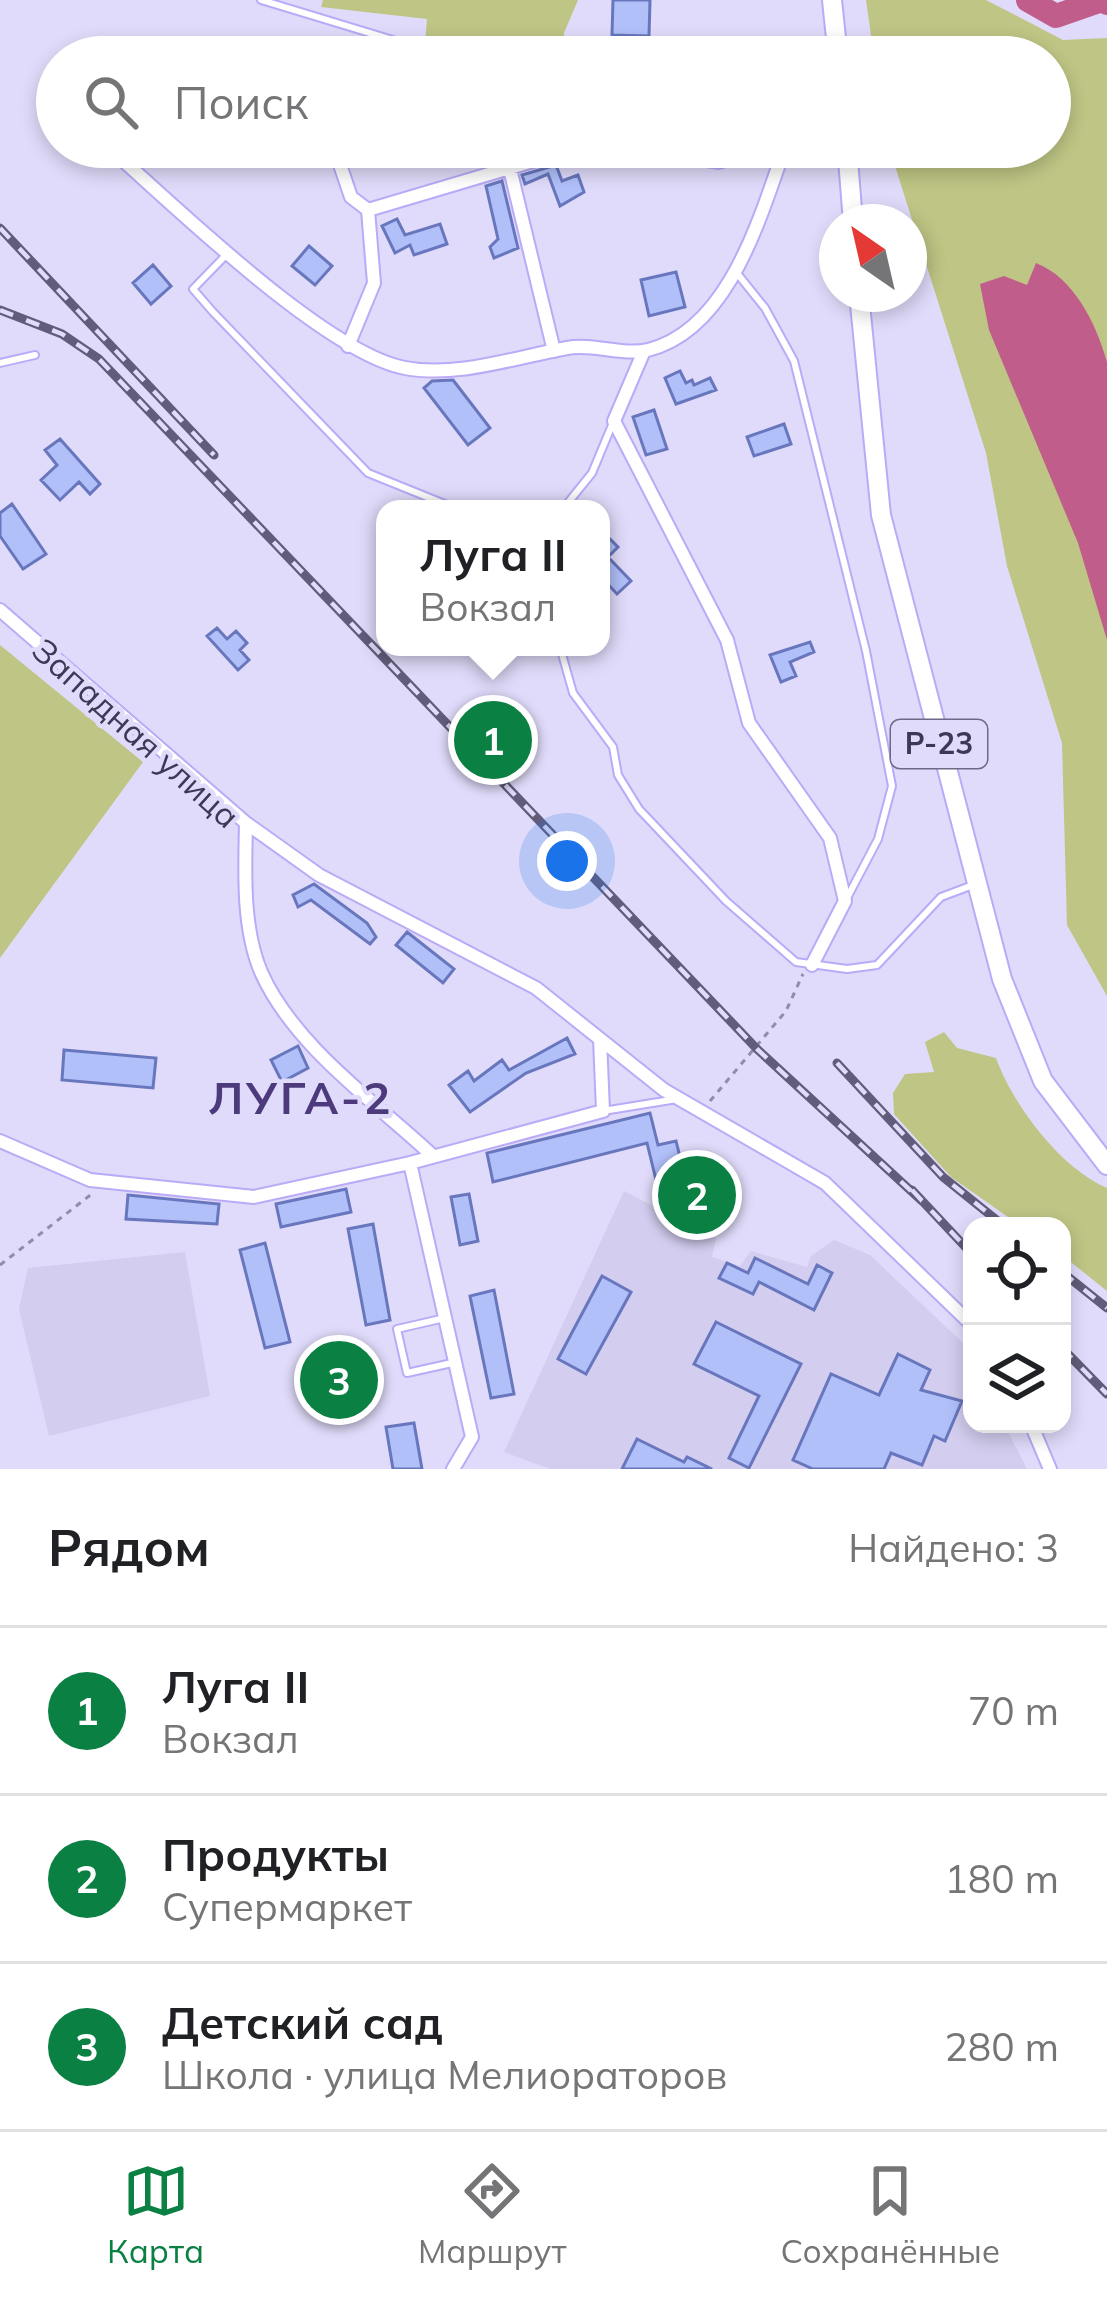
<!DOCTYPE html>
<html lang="ru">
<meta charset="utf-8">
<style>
:root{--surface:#fff;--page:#f2f2f2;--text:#202124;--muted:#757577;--line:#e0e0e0;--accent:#0b8043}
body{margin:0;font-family:Mulish,sans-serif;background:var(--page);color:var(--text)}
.controls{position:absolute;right:36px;bottom:36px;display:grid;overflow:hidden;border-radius:24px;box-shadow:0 6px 18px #0003}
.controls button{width:108px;height:108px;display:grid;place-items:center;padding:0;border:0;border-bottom:3px solid var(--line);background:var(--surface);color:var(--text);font:60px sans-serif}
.compass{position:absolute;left:819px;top:204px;width:108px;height:108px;border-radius:50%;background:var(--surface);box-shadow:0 6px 18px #0003;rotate:326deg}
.you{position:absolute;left:567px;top:861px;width:42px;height:42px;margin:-30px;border:9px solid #fff;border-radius:50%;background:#1a73e8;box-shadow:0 0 0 18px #1a73e833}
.badge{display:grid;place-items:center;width:78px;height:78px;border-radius:50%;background:var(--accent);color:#fff;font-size:39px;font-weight:700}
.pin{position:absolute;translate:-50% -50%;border:6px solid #fff;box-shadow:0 3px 12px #0006}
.popup{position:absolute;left:376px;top:500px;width:234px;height:156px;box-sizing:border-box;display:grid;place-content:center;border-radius:24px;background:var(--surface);filter:drop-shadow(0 3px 9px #0005);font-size:39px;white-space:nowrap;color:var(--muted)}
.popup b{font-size:45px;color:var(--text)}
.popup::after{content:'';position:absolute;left:50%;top:100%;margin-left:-24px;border:24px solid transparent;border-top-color:var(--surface)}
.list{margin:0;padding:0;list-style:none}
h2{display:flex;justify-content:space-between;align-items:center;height:156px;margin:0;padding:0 48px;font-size:51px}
h2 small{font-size:39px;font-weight:400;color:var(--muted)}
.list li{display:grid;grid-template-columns:78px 1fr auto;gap:36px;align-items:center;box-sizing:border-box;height:168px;padding:0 48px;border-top:3px solid var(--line)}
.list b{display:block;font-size:45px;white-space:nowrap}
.list p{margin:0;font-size:39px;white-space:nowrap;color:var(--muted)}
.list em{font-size:39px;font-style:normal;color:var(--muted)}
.icon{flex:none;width:66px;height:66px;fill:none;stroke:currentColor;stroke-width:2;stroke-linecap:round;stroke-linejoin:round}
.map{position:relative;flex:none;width:1107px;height:1469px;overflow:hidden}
.search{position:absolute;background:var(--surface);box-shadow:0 6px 18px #0003;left:36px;right:36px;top:36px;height:132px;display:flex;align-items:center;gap:30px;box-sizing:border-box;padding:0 42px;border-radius:66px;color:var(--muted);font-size:45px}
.sheet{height:660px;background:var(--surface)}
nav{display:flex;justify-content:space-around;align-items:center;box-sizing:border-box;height:168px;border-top:3px solid var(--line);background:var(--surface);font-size:33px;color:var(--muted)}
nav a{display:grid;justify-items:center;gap:6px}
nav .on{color:var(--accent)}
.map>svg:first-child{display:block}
.built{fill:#d3cdef}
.green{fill:#bfc584}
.water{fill:#c05d8a}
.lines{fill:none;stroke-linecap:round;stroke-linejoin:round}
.river{stroke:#c05d8a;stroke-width:24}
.building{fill:#b1c0f9;stroke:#6877bd;stroke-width:3}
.lane-casing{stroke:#baaaf7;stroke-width:10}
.street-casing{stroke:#baaaf7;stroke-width:16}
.primary-casing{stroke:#baaaf7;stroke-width:22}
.path{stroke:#928cab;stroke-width:3;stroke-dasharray:6 6;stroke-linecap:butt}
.lane{stroke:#fff;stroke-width:6}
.street{stroke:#fff;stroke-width:12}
.primary{stroke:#fff;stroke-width:18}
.rail-casing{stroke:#625c7b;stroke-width:9}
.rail{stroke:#e0dbfa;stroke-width:4.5;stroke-dasharray:14;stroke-linecap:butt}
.labels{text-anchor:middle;stroke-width:9;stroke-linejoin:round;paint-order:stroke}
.shield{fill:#e0dbfa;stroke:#6f6887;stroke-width:3}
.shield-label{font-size:30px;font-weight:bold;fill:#3e3756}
.street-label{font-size:33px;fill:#3e3756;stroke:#e0dbfa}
.district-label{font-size:45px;font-weight:bold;letter-spacing:3px;fill:#4c3a7d;stroke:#e0dbfa}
</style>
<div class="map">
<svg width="1107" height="1469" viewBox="0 0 1107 1469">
<rect width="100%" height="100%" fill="#e0dbfa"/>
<path class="built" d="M 624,1191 L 716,1239 L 712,1257 L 740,1266 L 751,1251 L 807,1267 L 811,1256 L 834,1240 L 870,1255 L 964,1344 L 972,1361 L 972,1424 L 1004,1424 L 1027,1469 L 550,1469 L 504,1452 Z
M 185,1252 L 210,1396 L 49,1436 L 19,1309 L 28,1268 Z"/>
<path class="green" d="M 323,0 L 578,0 L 564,33 L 564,57 L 424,57 L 427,19 L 321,7 Z
M 866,0 L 986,0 L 1063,40 L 1107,38 L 1107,996 L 1067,925 L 1062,743 L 1007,566 L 986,453 L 889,147 L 1050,147 L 1050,57 L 874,57 Z
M 0,645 L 143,762 L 0,958 Z
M 944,1032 L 957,1048 L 996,1058 C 1013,1105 1060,1168 1107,1188 L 1107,1291 L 1062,1255 L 1062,1226 L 1021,1226 L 951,1177 L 894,1114 L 893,1093 L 905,1074 L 934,1072 L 925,1042 Z"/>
<path class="water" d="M 1036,263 C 1074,278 1096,323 1107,362 L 1107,640 L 1078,543 L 989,330 L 980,284 L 1004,276 L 1027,285 Z"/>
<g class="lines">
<path class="river" d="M 1028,0 L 1056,16 L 1102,0 L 1107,3"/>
</g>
<path class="building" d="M 613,0 L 650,0 L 649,36 L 612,35 Z
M 556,165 L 562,181 L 578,175 L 584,192 L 560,206 L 548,174 L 525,184 L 522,175 Z
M 502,181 L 518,248 L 494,258 L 490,247 L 498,239 L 486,186 Z
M 397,219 L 405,235 L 440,224 L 447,244 L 414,255 L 410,245 L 395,253 L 382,226 Z
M 309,246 L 332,266 L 315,285 L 292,266 Z
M 153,265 L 171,286 L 151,304 L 133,283 Z
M 676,272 L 685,307 L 649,316 L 641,280 Z
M 680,371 L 686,383 L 692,380 L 694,385 L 710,378 L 716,390 L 676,404 L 665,378 Z
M 453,380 L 490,428 L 468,445 L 424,388 L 432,381 Z
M 654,410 L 667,449 L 646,455 L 633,417 Z
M 784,424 L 791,444 L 754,456 L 747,437 Z
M 60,439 L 100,484 L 90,494 L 79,482 L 60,500 L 41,480 L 57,465 L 45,450 Z
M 12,504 L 46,554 L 23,569 L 0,536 L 0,513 Z
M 609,538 L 618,547 L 608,557 L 631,581 L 617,594 L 601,577 L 601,545 Z
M 217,628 L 227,639 L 236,631 L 247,643 L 240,650 L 249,660 L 238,670 L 207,636 Z
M 810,642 L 814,652 L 790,662 L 796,676 L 781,682 L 770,655 Z
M 314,884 L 367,923 L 376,937 L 370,944 L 311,900 L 298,907 L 293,895 Z
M 407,932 L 454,969 L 443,983 L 396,945 Z
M 567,1038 L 575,1054 L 526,1073 L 470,1112 L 449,1085 L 468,1071 L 474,1081 L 502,1060 L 509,1070 Z
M 298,1046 L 308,1068 L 282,1082 L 271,1060 Z
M 64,1050 L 156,1058 L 153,1088 L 62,1080 Z
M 650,1113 L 658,1145 L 676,1141 L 686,1181 L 697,1178 L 704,1207 L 676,1214 L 669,1186 L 658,1188 L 647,1143 L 493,1182 L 487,1153 Z
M 346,1189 L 351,1212 L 281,1227 L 276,1204 Z
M 469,1194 L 478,1241 L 460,1245 L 451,1197 Z
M 128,1195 L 219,1204 L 217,1224 L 126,1219 Z
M 373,1224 L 390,1320 L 366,1325 L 348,1229 Z
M 265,1243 L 290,1342 L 265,1348 L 240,1250 Z
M 755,1258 L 808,1284 L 817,1265 L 832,1273 L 814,1310 L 759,1282 L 753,1294 L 719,1278 L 727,1263 L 748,1273 Z
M 602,1276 L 631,1292 L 586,1374 L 558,1359 Z
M 494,1290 L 514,1394 L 491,1398 L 470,1296 Z
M 716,1322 L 801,1364 L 749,1468 L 729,1458 L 759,1396 L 694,1364 Z
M 355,1350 L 369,1404 L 342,1411 L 328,1357 Z
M 898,1354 L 930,1370 L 921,1390 L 962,1401 L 945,1441 L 934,1436 L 922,1465 L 891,1453 L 884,1469 L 813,1469 L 793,1460 L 831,1374 L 879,1395 Z
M 414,1423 L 422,1469 L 393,1469 L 386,1427 Z
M 637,1439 L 684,1462 L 687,1457 L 712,1469 L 622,1469 Z"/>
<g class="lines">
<g class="lane-casing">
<path id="lane" d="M 261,0 L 449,57
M 227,254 L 193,289 L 213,312 L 368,473 L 457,509
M 736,272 L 765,308 L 794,361 L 866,651 L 892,786 L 878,839 L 847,898
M 0,363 L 35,355
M 563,509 L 592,473 L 612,425
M 560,647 L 573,693 L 613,747 L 618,775 L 639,809 L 726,901 L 796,962 L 847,969 L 877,965 L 941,897 L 973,885
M 603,1111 L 677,1099
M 445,1318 L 397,1329 L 407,1373 L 452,1363"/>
</g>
<g class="street-casing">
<path id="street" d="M 108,147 C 173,204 325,353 405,368 C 457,378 516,357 567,348 C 593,343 623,356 648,350 C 729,330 760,217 785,147
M 334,147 L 351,197 L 368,210
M 629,147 L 719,162 L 764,147
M 510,169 L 554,351
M 348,346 L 374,283 L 368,210 L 580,147
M 644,351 L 614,421 L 727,640 L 749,723 L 830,838 L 845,901 L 812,965
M 0,610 L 246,823 L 319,875 L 536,988 L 664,1090 L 825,1183 L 972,1325
M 246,823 C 245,870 242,927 261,972 C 294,1046 375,1102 433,1156
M 0,1141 L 90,1180 L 254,1197 L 410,1163
M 1031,1424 L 1050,1469
M 453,1469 L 472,1437 L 410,1163 L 603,1111 L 600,1039"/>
</g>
<g class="primary-casing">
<path id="primary" d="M 832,0 L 838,57
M 847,147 L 853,222
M 859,294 L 881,515 L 1002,979 L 1043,1081 L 1107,1165"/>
</g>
<path class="path" d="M 710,1101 L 786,1011 L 803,974
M 0,1265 L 93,1193"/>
<use href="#lane" class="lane"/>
<use href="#street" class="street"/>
<use href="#primary" class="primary"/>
<g class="rail-casing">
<path id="rail" d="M 0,228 L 214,455
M 0,310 L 62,334 L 99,359 L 757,1049 L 922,1201
M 837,1063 L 943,1177 L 1004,1226
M 912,1190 L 972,1254
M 1062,1272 L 1107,1308
M 1062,1348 L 1107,1394"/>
</g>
<use href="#rail" class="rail"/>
</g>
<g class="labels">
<rect class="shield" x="891" y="720" width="96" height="48" rx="9"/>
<g class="shield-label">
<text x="939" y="754">Р-23</text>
</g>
<g class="street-label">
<text transform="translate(136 733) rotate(42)" y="12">Западная улица</text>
</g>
<g class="district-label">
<text x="301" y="1114">ЛУГА-2</text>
</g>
</g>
</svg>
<div class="controls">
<button><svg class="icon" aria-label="locate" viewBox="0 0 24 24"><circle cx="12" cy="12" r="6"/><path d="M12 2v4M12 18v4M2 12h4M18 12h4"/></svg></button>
<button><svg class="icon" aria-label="layers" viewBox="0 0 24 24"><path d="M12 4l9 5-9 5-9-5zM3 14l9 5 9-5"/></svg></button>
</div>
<svg class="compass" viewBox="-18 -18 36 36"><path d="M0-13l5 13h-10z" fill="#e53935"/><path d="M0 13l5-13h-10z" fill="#757577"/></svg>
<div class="you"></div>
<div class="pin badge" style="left:493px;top:740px">1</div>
<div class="popup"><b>Луга II</b>Вокзал</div>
<div class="pin badge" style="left:697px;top:1195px">2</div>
<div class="pin badge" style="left:339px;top:1380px">3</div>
<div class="search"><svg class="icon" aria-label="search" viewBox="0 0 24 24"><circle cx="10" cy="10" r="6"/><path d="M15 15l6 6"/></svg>Поиск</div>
</div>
<section class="sheet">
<h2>Рядом<small>Найдено: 3</small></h2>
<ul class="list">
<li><span class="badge">1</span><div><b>Луга II</b><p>Вокзал</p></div><em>70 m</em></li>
<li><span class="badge">2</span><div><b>Продукты</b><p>Супермаркет</p></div><em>180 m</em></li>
<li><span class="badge">3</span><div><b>Детский сад</b><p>Школа · улица Мелиораторов</p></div><em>280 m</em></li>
</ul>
</section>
<nav>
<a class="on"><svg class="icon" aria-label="map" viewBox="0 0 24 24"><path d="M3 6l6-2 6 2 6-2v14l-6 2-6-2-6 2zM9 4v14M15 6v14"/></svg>Карта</a>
<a><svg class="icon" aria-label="directions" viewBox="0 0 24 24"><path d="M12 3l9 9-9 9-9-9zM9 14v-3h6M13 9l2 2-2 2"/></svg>Маршрут</a>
<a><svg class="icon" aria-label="saved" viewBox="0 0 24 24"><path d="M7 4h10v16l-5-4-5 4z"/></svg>Сохранённые</a>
</nav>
